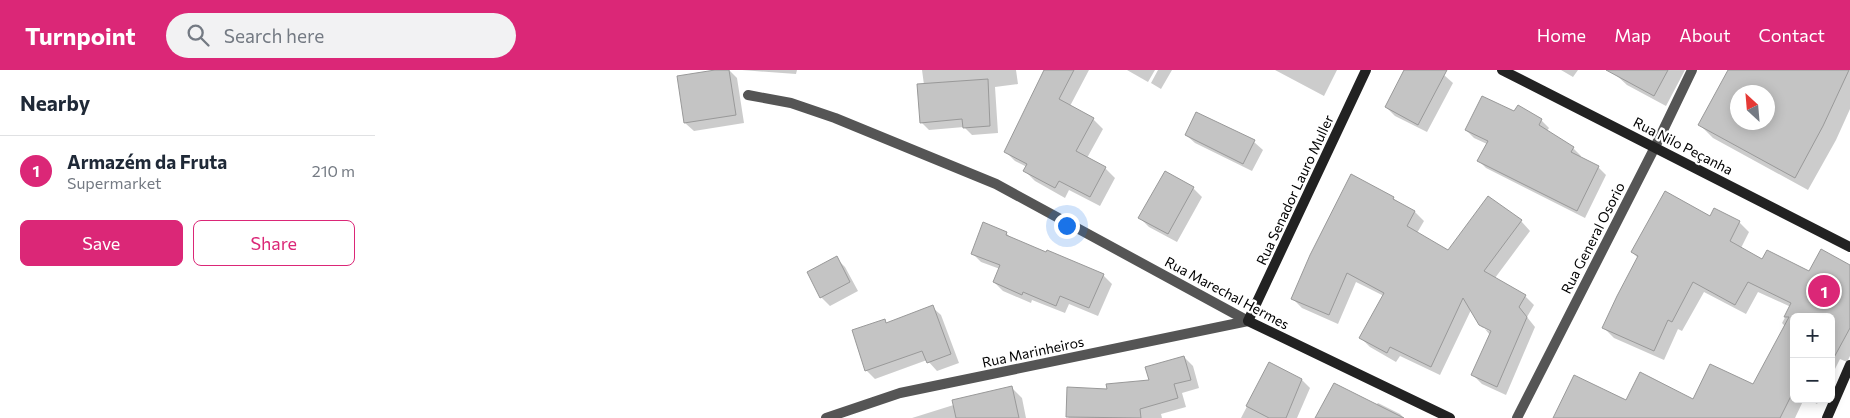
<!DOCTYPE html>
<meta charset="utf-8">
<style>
:root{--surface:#fff;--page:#f2f2f3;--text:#1f2937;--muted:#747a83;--line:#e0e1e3;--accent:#db2777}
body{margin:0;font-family:Commissioner,sans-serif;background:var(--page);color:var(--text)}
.controls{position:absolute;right:15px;bottom:15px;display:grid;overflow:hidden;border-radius:8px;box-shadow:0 2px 12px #0003}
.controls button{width:45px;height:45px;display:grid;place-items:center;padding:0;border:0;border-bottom:1px solid var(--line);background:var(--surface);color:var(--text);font:25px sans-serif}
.compass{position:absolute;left:1355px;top:15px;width:45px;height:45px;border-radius:50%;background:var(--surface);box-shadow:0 2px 12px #0003;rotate:334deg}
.you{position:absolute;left:691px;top:155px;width:18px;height:18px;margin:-12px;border:4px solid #fff;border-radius:50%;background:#1a73e8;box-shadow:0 0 0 8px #1a73e833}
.badge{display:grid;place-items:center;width:32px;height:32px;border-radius:50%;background:var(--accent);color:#fff;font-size:16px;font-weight:700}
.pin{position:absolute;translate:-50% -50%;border:2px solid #fff;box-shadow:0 1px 5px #0006}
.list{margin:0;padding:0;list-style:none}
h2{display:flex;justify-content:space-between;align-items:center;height:65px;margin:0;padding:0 20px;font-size:21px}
h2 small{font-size:16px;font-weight:400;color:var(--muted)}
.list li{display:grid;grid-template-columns:32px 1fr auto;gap:15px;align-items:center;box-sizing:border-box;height:70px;padding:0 20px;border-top:1px solid var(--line)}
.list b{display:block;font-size:19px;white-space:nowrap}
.list p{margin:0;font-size:16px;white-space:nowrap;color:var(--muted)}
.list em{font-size:16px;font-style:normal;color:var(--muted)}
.actions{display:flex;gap:10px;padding:15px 20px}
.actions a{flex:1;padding:11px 0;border:1px solid var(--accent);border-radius:8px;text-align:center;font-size:18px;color:var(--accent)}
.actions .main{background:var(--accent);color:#fff}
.icon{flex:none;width:28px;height:28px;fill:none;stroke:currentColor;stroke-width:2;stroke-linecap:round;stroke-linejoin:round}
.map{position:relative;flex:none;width:1475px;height:348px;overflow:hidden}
header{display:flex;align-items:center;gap:30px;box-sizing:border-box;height:70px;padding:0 25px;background:var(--accent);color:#fff}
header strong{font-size:24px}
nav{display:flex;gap:28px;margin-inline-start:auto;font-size:18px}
.search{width:350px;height:45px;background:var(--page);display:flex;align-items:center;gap:12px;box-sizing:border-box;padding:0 18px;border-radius:28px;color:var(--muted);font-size:19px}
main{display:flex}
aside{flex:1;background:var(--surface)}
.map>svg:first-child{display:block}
.shadow{fill:#0003;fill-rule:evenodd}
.building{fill:#c4c4c4;stroke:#999;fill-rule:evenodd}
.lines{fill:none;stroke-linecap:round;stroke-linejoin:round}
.street{stroke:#555;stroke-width:10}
.secondary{stroke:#222;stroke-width:10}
.labels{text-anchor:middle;stroke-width:4.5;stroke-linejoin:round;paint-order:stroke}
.street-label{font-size:14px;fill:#000;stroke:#fff}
</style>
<header>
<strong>Turnpoint</strong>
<div class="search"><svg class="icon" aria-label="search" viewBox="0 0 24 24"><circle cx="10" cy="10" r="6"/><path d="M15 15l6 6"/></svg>Search here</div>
<nav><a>Home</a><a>Map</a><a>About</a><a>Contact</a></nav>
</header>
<main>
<aside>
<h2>Nearby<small></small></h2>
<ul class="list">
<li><span class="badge">1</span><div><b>Armazém da Fruta</b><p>Supermarket</p></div><em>210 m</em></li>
</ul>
<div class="actions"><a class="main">Save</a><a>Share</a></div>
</aside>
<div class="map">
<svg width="1475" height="348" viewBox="0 0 1475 348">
<rect width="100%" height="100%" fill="#fff"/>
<path class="shadow" d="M 348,0 L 354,0 L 362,8 L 369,53 L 319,61 L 310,53 Z
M 367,0 L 422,0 L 421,4 Z
M 547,0 L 641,0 L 643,14 L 620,17 L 623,63 L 597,65 L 589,57 L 554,60 L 546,52 L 549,15 Z
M 672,0 L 714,0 L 695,36 L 718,49 L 728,59 L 712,88 L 730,98 L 740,108 L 725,136 L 694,120 L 690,128 L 660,111 L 650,101 L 652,97 L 640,91 L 630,81 Z
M 752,0 L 780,0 L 773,12 Z
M 783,0 L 797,0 L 786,19 L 776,13 Z
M 900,0 L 962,0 L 949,26 Z
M 1030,0 L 1060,0 L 1069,5 L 1078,13 L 1052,62 L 1020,46 L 1011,37 Z
M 1186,0 L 1203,0 L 1198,7 Z
M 1242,0 L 1310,0 L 1291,36 L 1252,15 L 1240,4 Z
M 1354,0 L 1475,0 L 1475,39 L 1461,70 L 1433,120 L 1338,68 L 1325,55 ZM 1362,22 L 1392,22 L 1392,52 L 1362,52 Z
M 822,43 L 879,72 L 888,80 L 877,101 L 820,73 L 811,65 Z
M 1139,43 L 1166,50 L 1174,58 L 1172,61 L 1198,78 L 1206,86 L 1205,88 L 1223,97 L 1231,105 L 1210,148 L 1111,98 L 1103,90 L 1112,74 L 1099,68 L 1091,60 Z
M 790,103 L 818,118 L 827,127 L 802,172 L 774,157 L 765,148 Z
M 1018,128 L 1024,133 L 1040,142 L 1049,151 L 1042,163 L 1073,182 L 1146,151 L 1155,161 L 1120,208 L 1150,226 L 1159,235 L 1152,247 L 1160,257 L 1131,325 L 1107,314 L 1098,305 L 1115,265 L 1110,259 L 1121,264 L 1108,256 L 1108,258 L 1096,240 L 1065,305 L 1025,286 L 1021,292 L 995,277 L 986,268 L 1009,226 L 981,212 L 963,254 L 927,238 L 918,229 Z
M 1336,148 L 1364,152 L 1374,162 L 1366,178 L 1388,191 L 1435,202 L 1475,196 L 1475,286 L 1472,292 L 1465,289 L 1456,307 L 1456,247 L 1419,247 L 1419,329 L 1429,329 L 1420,348 L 1179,348 L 1251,331 L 1318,331 L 1378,316 L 1410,256 L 1407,253 L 1416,237 L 1383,222 L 1371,244 L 1329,222 L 1307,261 L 1303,259 L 1289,290 L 1239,268 L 1229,258 L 1263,188 L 1257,182 Z
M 631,163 L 637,169 L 728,205 L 737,214 L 723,246 L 694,234 L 690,243 L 657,230 L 656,233 L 628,221 L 619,212 L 625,199 L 606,192 L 597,183 Z
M 461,188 L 470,197 L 483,221 L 455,236 L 446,227 Z
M 557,237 L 566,245 L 584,293 L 562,301 L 552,290 L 500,309 L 491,300 L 509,251 L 512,254 Z
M 809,287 L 818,296 L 824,318 L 807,323 L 811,337 L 786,344 L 787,348 L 694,348 L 692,346 L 733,321 L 776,311 Z
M 894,294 L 927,310 L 935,318 L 922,348 L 866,348 Z
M 636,317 L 647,328 L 651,348 L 537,348 Z
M 1433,329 L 1445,329 L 1442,334 Z
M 1003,333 L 1025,344 L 1029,348 L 941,348 L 1001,335 Z"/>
<path class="building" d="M 340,0 L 354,0 L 361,45 L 309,53 L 302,6 Z
M 669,0 L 699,0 L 684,29 L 719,48 L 701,81 L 731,97 L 715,127 L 684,111 L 680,118 L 648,101 L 652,94 L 629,82 Z
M 1029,0 L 1072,0 L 1043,55 L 1010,37 Z
M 1231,0 L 1293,0 L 1279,26 Z
M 1353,0 L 1474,0 L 1448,56 L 1420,108 L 1323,55 ZM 1362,22 L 1392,22 L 1392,52 L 1362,52 Z
M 613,9 L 615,56 L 588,58 L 587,49 L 545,53 L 542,14 Z
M 1107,26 L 1139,41 L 1143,35 L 1167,49 L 1164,55 L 1199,77 L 1196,82 L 1224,96 L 1202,141 L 1102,91 L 1113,71 L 1090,60 Z
M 821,42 L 880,70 L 868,94 L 810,65 Z
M 790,101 L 819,117 L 793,164 L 763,148 Z
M 976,104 L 1019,127 L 1018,129 L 1040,141 L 1032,156 L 1073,180 L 1113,126 L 1147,150 L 1109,201 L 1151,225 L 1144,237 L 1152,247 L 1122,317 L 1096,305 L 1116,261 L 1104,255 L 1088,228 L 1056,297 L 1015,277 L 1012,283 L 984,268 L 1009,223 L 972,203 L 954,245 L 916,229 L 935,185 Z
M 1290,121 L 1335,146 L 1339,138 L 1365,151 L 1355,171 L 1387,189 L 1392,180 L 1434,201 L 1446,179 L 1475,195 L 1475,258 L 1456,293 L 1456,247 L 1419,247 L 1419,320 L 1405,348 L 1178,348 L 1199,305 L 1251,330 L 1265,302 L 1318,329 L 1335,294 L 1378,314 L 1414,247 L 1409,247 L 1416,233 L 1373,212 L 1360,235 L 1318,212 L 1297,252 L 1293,250 L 1279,281 L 1227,258 L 1242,226 L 1263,186 L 1256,182 Z
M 608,152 L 632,162 L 631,165 L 671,182 L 672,180 L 729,204 L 714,238 L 685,226 L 681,236 L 648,222 L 647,225 L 618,212 L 625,195 L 596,184 Z
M 462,186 L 475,212 L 445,228 L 432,202 Z
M 558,235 L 576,284 L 552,293 L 547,281 L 490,301 L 477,260 L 510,249 L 511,253 Z
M 809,286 L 816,310 L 799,314 L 803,328 L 765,339 L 766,348 L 691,347 L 692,317 L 732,319 L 731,314 L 774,310 L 770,297 Z
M 894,292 L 927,309 L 911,348 L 894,348 L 871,336 Z
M 959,313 L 1029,348 L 940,348 Z
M 637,316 L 644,348 L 581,348 L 577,330 Z"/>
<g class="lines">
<path class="street" d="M 373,25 L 416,33 L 460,48 L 621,114 L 873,251
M 451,348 L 525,323 L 873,251
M 1142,348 L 1280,77 L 1317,0"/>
<path class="secondary" d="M 991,0 L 873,251 L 1075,348
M 1127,0 L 1475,177
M 1452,348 L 1475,295"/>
</g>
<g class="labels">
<g class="street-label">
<text transform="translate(1308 76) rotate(27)" y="5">Rua Nilo Peçanha</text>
<text transform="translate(920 120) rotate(-65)" y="5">Rua Senador Lauro Muller</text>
<text transform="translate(1218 168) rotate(-63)" y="5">Rua General Osorio</text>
<text transform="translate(852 223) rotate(28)" y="5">Rua Marechal Hermes</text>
<text transform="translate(658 282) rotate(-12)" y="5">Rua Marinheiros</text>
</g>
</g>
</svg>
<div class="controls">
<button>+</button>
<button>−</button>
</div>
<svg class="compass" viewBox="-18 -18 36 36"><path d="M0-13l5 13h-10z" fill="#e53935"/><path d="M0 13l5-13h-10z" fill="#747a83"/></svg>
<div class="you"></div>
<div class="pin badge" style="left:1449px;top:221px">1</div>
</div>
</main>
